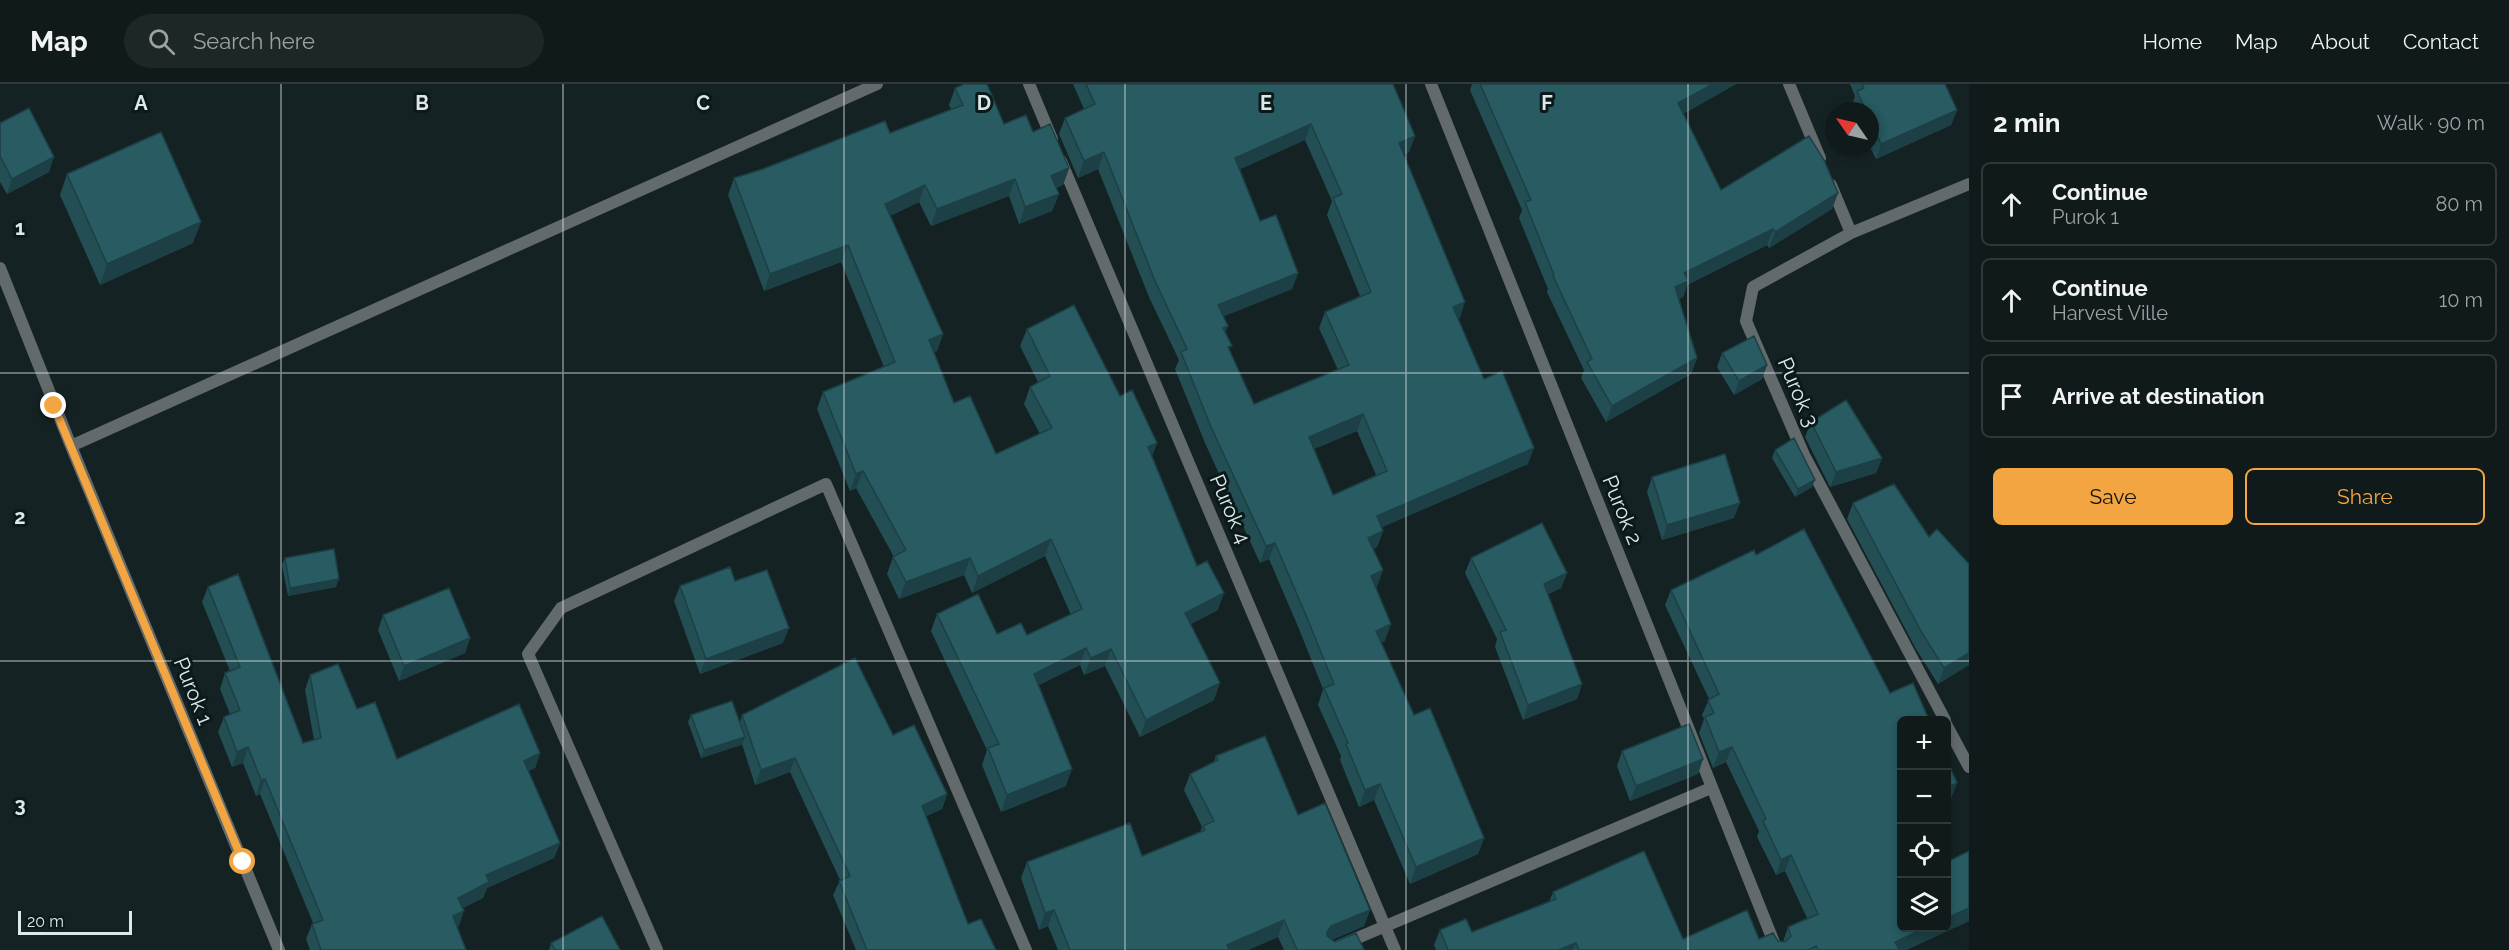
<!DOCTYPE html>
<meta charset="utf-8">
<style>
:root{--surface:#101a1b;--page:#1e2728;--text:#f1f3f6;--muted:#9ca1a3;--line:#30383a;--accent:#f2a540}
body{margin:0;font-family:Raleway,sans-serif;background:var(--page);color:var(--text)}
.controls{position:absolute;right:18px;bottom:18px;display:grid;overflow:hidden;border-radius:9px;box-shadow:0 3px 9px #0003}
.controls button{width:54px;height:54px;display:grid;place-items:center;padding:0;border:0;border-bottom:2px solid var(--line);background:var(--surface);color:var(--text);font:30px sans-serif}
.compass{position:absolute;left:1825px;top:18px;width:54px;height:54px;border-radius:50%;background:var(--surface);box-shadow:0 3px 9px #0003;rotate:304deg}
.scale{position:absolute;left:18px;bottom:15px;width:114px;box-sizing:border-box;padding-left:6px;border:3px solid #dfe8e9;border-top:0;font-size:16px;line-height:21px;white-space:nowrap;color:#dfe8e9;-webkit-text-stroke:4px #0b191b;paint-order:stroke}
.stop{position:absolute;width:18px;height:18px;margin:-14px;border:4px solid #f2a540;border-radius:50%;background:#fff}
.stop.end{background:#f2a540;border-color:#fff;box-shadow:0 2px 6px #0008}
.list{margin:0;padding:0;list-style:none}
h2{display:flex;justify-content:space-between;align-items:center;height:78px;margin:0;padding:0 24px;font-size:26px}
h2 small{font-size:20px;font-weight:400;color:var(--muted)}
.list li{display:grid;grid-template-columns:39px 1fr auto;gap:18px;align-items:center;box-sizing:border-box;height:84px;margin:0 12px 12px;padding:0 12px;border:2px solid var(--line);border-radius:9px}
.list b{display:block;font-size:22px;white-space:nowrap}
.list p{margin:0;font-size:20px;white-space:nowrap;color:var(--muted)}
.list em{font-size:20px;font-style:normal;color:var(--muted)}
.actions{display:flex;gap:12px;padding:18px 24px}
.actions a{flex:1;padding:14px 0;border:2px solid var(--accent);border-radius:9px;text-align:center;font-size:21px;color:var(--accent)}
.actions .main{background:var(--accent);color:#111}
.icon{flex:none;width:33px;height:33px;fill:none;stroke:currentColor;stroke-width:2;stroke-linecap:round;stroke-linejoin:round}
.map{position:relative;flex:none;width:1969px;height:866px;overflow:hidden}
header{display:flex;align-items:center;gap:36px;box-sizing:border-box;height:84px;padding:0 30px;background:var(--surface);border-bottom:2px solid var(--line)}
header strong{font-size:28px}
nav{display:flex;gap:33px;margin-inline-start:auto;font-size:21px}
.search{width:420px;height:54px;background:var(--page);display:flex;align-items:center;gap:15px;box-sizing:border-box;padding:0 21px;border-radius:33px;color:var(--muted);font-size:22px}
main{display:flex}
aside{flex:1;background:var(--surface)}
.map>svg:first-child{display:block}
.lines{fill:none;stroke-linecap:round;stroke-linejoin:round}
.street{stroke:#636a6b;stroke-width:12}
.wall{fill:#224e54;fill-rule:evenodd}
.shaded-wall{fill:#1c4045}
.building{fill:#285b62;stroke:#1c4045;stroke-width:1.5;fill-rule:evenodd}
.route{stroke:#f2a540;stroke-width:8}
.grid{fill:none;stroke:#dfe8e9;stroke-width:1.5;stroke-opacity:0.55}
.labels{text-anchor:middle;stroke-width:6;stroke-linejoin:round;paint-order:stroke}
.street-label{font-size:21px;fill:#dfe8e9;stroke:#0b191b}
.grid-label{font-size:20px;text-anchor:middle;font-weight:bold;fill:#dfe8e9;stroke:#0b191b;stroke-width:6;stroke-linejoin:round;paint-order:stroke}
</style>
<header>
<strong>Map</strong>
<div class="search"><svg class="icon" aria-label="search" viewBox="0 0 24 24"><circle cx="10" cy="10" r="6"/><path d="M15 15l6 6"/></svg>Search here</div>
<nav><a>Home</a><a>Map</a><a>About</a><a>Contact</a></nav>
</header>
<main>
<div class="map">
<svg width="1969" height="866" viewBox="0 0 1969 866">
<rect width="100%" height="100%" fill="#152224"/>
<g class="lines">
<path class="street" d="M 1029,0 L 1052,55
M 1431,0 L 1777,866
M 1789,0 L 1820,74
M 1061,77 L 1395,866
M 1831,101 L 1851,149
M 0,184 L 71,362 L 279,866
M 71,362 L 877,0
M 1945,636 L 1804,371 L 1746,237 L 1753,203 L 1851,149 L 1969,100
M 1946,640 L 1969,683
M 657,866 L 528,570 L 561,524 L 826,400 L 1026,866
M 1329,866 L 1711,704"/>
</g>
<path class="wall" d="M 1073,0 L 1393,0 L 1415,52 L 1409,68 L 1404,71 L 1460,234 L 1458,235 L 1484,295 L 1528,380 L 1382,443 L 1383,447 L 1377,463 L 1373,465 L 1377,503 L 1376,503 L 1385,557 L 1381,558 L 1414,631 L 1484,754 L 1478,770 L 1410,800 L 1374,716 L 1359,723 L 1340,676 L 1341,672 L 1318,621 L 1323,605 L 1299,545 L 1269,475 L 1260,479 L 1205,359 L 1175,285 L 1179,276 L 1149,213 L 1098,85 L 1078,94 L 1059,50 L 1065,34 L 1084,25 ZM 1305,56 L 1332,117 L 1327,131 L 1360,212 L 1325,228 L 1319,244 L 1338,286 L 1254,320 L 1230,267 L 1226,249 L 1224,232 L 1292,205 L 1298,189 L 1260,137 L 1240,85 ZM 1357,347 L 1376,391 L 1333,411 L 1314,365 Z
M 1472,0 L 1736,0 L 1683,30 L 1721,106 L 1838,109 L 1832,125 L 1769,164 L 1767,161 L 1687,201 L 1683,213 L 1679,215 L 1697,274 L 1691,290 L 1606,338 L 1581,294 L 1584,286 L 1547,208 L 1548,205 L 1519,134 L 1522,126 L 1470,6 Z
M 1850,0 L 1945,0 L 1957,26 L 1951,41 L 1876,75 L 1870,63 L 1870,27 L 1854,27 L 1852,22 L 1855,12 Z
M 955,4 L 1004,40 L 1033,48 L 1069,84 L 1063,101 L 1056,104 L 1059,110 L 1052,127 L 1019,140 L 1009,112 L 931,142 L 919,118 L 890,132 L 943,250 L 937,267 L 934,268 L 954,319 L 996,370 L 1040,350 L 1024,320 L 1030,303 L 1038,298 L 1020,262 L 1027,245 L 1120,312 L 1157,359 L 1152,372 L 1197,482 L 1218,526 L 1191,540 L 1214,616 L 1140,653 L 1105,582 L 1084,591 L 1080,581 L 1038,601 L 1066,702 L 1001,728 L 982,681 L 987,666 L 931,547 L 937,530 L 997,550 L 1027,551 L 1071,531 L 1045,472 L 972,509 L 964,491 L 899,515 L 887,490 L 893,473 L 894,473 L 856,404 L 850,407 L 817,325 L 823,308 L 884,283 L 841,178 L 764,207 L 728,111 L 734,94 L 890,49 L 951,25 L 949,21 Z
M 0,39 L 49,88 L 7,110 L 0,98 Z
M 67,90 L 193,159 L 100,201 L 60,111 Z
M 1722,269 L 1767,281 L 1762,295 L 1734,311 L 1717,283 Z
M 1811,338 L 1882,374 L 1876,389 L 1830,403 L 1805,353 Z
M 1775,366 L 1812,403 L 1795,413 L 1772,374 Z
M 1652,393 L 1734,434 L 1662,456 L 1647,408 Z
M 1853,419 L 1929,453 L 1969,581 L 1938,600 L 1916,565 L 1847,435 Z
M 285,474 L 336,503 L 288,512 L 282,481 Z
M 1471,474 L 1567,489 L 1561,504 L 1548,510 L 1582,600 L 1577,615 L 1523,636 L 1495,563 L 1497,555 L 1465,489 Z
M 735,497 L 783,559 L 700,590 L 674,517 L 680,502 Z
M 208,503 L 303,659 L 314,656 L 305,606 L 310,591 L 357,625 L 397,675 L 540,669 L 535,684 L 528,687 L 560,759 L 554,774 L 487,804 L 483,814 L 463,824 L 459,842 L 457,843 L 466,866 L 310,866 L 306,855 L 312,840 L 313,839 L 260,710 L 256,712 L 243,679 L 232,683 L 218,648 L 224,633 L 230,630 L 220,605 L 225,589 L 230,587 L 202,518 Z
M 1671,506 L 1902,843 L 1969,767 L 1969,837 L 1906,866 L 1436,866 L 1434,861 L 1440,846 L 1472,848 L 1549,818 L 1553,808 L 1683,855 L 1759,855 L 1783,858 L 1788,843 L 1807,834 L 1785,787 L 1776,791 L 1757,753 L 1759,747 L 1726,678 L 1713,684 L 1699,649 L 1704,635 L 1702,631 L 1709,615 L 1665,521 Z
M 383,531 L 470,554 L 465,569 L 399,597 L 378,546 Z
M 691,631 L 740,638 L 742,631 L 893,651 L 947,710 L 942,725 L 926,732 L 968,840 L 996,866 L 856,866 L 833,811 L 840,796 L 790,688 L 755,701 L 742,660 L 701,674 L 688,638 Z
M 1622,667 L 1703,675 L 1698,690 L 1630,717 L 1617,682 Z
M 1216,672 L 1298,731 L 1370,826 L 1364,842 L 1332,856 L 1335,858 L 1364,866 L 1284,866 L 1278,853 L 1248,866 L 1058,866 L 1048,842 L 1039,846 L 1021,794 L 1027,778 L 1142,772 L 1200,748 L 1202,743 L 1184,706 L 1190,690 L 1214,678 Z
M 551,859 L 620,866 L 549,866 Z"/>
<path class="shaded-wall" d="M 1713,0 L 1736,0 L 1673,36 L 1678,19 Z
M 1957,26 L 1951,41 L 1876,75 L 1881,60 Z
M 1311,40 L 1305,56 L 1229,90 L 1235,74 Z
M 1415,52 L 1409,68 L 1393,76 L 1399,59 Z
M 1104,68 L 1098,85 L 1078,94 L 1084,77 Z
M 54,73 L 49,88 L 7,110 L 12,95 Z
M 1069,84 L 1063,101 L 1045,109 L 1051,92 Z
M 1015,95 L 1009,112 L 931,142 L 937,125 Z
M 925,101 L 919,118 L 879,137 L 885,120 Z
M 1838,109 L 1832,125 L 1769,164 L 1775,148 Z
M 1059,110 L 1052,127 L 1019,140 L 1025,123 Z
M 201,138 L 193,159 L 100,201 L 107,180 Z
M 1773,145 L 1767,161 L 1687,201 L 1683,213 L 1669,219 L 1675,203 L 1684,189 Z
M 848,161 L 841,178 L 764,207 L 770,190 Z
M 1298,189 L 1292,205 L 1212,237 L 1218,221 Z
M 1465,218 L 1460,234 L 1447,240 L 1453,223 Z
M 1228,242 L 1222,258 L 1223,244 Z
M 943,250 L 937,267 L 923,273 L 929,256 Z
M 1697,274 L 1691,290 L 1606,338 L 1612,322 Z
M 1767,281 L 1762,295 L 1734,311 L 1739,297 Z
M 1363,330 L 1357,347 L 1303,369 L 1309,353 Z
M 1157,359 L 1150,376 L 1148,363 Z
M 1534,364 L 1528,380 L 1371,448 L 1377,432 Z
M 1882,374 L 1876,389 L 1830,403 L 1836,388 Z
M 863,387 L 856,404 L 850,407 L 856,390 Z
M 1815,396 L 1812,403 L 1795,413 L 1798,405 Z
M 1740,419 L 1734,434 L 1662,456 L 1667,441 Z
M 1383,447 L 1377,463 L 1362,470 L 1368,454 Z
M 1051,455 L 1045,472 L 972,509 L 978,492 Z
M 1275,459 L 1269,475 L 1260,479 L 1266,462 Z
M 970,474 L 964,491 L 899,515 L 906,498 Z
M 1383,486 L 1377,503 L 1365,508 L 1371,492 Z
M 1567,489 L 1561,504 L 1539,515 L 1544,500 Z
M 339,495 L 336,503 L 288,512 L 290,504 Z
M 1224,509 L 1218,526 L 1179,546 L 1185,529 Z
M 1391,540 L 1385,557 L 1370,563 L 1376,547 Z
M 789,544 L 783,559 L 700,590 L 706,575 Z
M 470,554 L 465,569 L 399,597 L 404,582 Z
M 1086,564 L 1080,581 L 1027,607 L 1034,590 Z
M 1111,565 L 1105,582 L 1084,591 L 1091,574 Z
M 1969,569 L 1969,581 L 1938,600 L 1944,584 Z
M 1220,599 L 1214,616 L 1140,653 L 1146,636 Z
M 1582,600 L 1577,615 L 1523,636 L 1528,621 Z
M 745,653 L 742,661 L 701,674 L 704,666 Z
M 248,663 L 243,679 L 232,683 L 237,668 Z
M 1732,663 L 1726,678 L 1713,684 L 1719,668 Z
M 540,669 L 535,684 L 518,692 L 524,677 Z
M 795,674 L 790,688 L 755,701 L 761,686 Z
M 1703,675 L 1698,690 L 1630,717 L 1636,702 Z
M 1072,685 L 1066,702 L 1001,728 L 1007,711 Z
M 265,695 L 260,710 L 256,712 L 261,696 Z
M 1957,699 L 1951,715 L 1947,717 L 1947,704 Z
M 1380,700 L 1374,716 L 1359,723 L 1365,706 Z
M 947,710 L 942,725 L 917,737 L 922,722 Z
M 1484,754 L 1478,770 L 1410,800 L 1416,783 Z
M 560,759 L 554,774 L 487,804 L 483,814 L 453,829 L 458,814 L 486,791 Z
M 1791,771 L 1785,787 L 1776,791 L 1781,776 Z
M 1969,824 L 1969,837 L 1906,866 L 1893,866 L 1895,858 L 1927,843 L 1947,843 L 1947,834 Z
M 1054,826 L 1048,842 L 1039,846 L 1045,829 Z
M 1370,826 L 1364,842 L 1325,859 L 1327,848 L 1331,842 Z
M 464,827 L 459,842 L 448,847 L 453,832 Z
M 1284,836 L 1278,853 L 1248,866 L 1225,866 L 1227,861 Z
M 1576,859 L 1573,866 L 1558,866 Z"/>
<path class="building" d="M 964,0 L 987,0 L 1004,40 L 1026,31 L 1033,48 L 1050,40 L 1069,84 L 1051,92 L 1059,110 L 1025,123 L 1015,95 L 937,125 L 925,101 L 885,120 L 943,250 L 929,256 L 954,319 L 970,312 L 996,370 L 1052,344 L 1030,303 L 1050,292 L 1027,245 L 1074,221 L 1120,312 L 1132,306 L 1157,359 L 1148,363 L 1197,482 L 1207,477 L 1224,509 L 1185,529 L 1220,599 L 1146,636 L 1111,565 L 1091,574 L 1086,564 L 1034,590 L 1072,685 L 1007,711 L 988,664 L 999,660 L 937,530 L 978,510 L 997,550 L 1021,539 L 1027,551 L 1082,525 L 1051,455 L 978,492 L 970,474 L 906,498 L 893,473 L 906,466 L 863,387 L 856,390 L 823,308 L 895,278 L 848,161 L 770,190 L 734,94 L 763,85 L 885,37 L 890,49 L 963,21 L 955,4 Z
M 1086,0 L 1393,0 L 1415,52 L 1399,59 L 1465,218 L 1453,223 L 1484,295 L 1502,287 L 1534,364 L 1377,432 L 1383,447 L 1368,454 L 1383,486 L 1371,492 L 1391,540 L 1376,547 L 1414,631 L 1430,624 L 1484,754 L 1416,783 L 1380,700 L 1365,706 L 1346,660 L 1348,659 L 1324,604 L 1334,600 L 1305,529 L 1275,459 L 1266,462 L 1211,343 L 1181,268 L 1187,265 L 1155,197 L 1104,68 L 1084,77 L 1065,34 L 1095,20 ZM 1311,40 L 1342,110 L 1333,114 L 1371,208 L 1325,228 L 1349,281 L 1254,320 L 1228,263 L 1232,262 L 1223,244 L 1228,242 L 1218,221 L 1298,189 L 1276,131 L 1260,137 L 1235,74 ZM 1363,330 L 1387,387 L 1333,411 L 1309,353 Z
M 1480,0 L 1713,0 L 1678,19 L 1721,106 L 1809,52 L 1824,76 L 1838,109 L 1775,148 L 1773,145 L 1684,189 L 1689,197 L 1675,203 L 1697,274 L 1612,322 L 1587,278 L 1592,275 L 1553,192 L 1554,191 L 1525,118 L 1531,116 Z
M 1862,0 L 1945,0 L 1957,26 L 1881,60 L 1870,36 L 1870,27 L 1866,27 L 1857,7 L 1864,4 Z
M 29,24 L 54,73 L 12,95 L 0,72 L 0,39 Z
M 161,48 L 201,138 L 107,180 L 67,90 Z
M 1754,252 L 1767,281 L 1739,297 L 1722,269 Z
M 1846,316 L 1882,374 L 1836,388 L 1811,338 Z
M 1794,354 L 1815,396 L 1798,405 L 1775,366 Z
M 1725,370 L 1740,419 L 1667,441 L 1652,393 Z
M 1894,400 L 1929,453 L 1937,445 L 1969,480 L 1969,569 L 1944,584 L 1922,549 L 1853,419 Z
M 1542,439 L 1567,489 L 1544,500 L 1582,600 L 1528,621 L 1500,548 L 1506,546 L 1471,474 Z
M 1804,445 L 1890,609 L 1913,599 L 1929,636 L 1902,636 L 1902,843 L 1927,843 L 1895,858 L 1899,866 L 1818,866 L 1816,862 L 1808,866 L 1579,866 L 1576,859 L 1558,866 L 1448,866 L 1440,846 L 1466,835 L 1472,848 L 1556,815 L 1553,808 L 1644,767 L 1683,855 L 1747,826 L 1759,855 L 1773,849 L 1778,857 L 1785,858 L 1791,852 L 1788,843 L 1818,830 L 1791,771 L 1781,776 L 1763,737 L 1766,735 L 1732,663 L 1719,668 L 1705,633 L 1714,629 L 1708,616 L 1719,610 L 1671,506 L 1754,466 L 1756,471 Z
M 334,465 L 339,495 L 290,504 L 285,474 Z
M 730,483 L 735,497 L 767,486 L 789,544 L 706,575 L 680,502 Z
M 238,490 L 303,659 L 321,654 L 310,591 L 338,580 L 357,625 L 375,618 L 397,675 L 519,620 L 540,669 L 524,677 L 560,759 L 486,791 L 489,798 L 458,814 L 464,827 L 453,832 L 466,866 L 321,866 L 312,840 L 323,836 L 265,695 L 261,696 L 248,663 L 237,668 L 224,633 L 240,626 L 225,589 L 240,583 L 208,503 Z
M 449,504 L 470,554 L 404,582 L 383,531 Z
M 855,574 L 893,651 L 914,641 L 947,710 L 922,722 L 968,840 L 981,835 L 996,866 L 867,866 L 839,797 L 850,792 L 795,674 L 761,686 L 742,631 Z
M 732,617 L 745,653 L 704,666 L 691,631 Z
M 1689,640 L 1703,675 L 1636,702 L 1622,667 Z
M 1265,652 L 1298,731 L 1325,719 L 1370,826 L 1331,842 L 1327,848 L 1327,852 L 1335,858 L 1356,849 L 1364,866 L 1297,866 L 1284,836 L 1227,861 L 1229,866 L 1070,866 L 1054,826 L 1045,829 L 1027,778 L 1130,739 L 1142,772 L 1205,746 L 1203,742 L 1214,737 L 1190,690 L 1218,676 L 1216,672 Z
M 1947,676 L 1957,699 L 1947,704 Z
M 1969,767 L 1969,824 L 1947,834 L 1947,778 Z
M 602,832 L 620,866 L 555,866 L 551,859 Z"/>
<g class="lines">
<path class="route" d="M 54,322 L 243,778"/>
</g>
<path class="grid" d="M 281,0 L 281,866M 563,0 L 563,866M 844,0 L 844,866M 1125,0 L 1125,866M 1406,0 L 1406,866M 1688,0 L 1688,866M 0,289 L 1969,289M 0,577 L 1969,577"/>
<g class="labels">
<g class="street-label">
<text transform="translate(1798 308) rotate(67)" y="7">Purok 3</text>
<text transform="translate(1230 425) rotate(67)" y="7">Purok 4</text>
<text transform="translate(1622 426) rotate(68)" y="7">Purok 2</text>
<text transform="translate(193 607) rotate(68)" y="7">Purok 1</text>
</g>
</g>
<g class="grid-label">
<text x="141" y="26">A</text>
<text x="422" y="26">B</text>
<text x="703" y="26">C</text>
<text x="984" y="26">D</text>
<text x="1266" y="26">E</text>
<text x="1547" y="26">F</text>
<text x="20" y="151">1</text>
<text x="20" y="440">2</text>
<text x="20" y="728">3</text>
</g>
</svg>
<div class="controls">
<button>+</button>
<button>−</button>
<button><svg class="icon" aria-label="locate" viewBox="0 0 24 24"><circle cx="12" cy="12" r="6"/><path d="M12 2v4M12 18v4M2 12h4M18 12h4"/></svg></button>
<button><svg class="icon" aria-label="layers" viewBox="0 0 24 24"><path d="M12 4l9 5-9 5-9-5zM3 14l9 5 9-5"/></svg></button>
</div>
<svg class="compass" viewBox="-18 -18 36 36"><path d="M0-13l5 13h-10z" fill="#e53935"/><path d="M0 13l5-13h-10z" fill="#9ca1a3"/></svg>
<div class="scale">20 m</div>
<div class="stop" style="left:243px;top:778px"></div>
<div class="stop end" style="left:54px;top:322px"></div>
</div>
<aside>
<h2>2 min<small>Walk · 90 m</small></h2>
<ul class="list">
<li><svg class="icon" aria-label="ahead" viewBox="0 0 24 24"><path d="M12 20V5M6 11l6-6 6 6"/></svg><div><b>Continue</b><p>Purok 1</p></div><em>80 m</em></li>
<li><svg class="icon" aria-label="ahead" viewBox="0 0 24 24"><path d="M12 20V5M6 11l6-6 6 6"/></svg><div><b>Continue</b><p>Harvest Ville</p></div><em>10 m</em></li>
<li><svg class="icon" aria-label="arrive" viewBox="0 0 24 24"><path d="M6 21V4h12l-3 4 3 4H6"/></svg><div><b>Arrive at destination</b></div></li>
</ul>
<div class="actions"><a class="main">Save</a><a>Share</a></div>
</aside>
</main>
